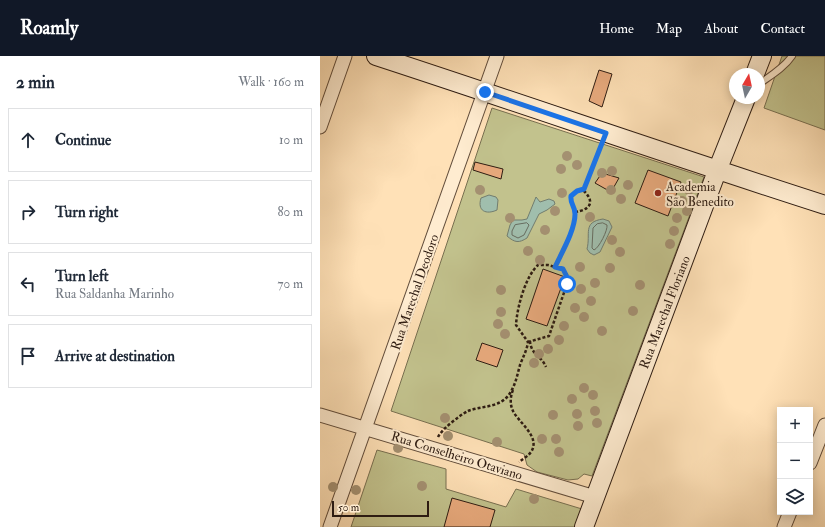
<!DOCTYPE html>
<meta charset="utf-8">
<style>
:root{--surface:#fff;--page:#f2f2f3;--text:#1f2937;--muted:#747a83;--line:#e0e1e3;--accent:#111827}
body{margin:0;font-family:"IM FELL Double Pica",serif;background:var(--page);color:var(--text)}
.controls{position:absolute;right:12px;bottom:12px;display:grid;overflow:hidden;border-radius:0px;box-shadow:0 2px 10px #0003}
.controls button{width:36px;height:36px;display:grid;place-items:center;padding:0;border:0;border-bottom:1px solid var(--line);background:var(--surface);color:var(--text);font:20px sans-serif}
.compass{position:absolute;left:409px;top:12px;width:36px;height:36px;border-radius:50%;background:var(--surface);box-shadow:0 2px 10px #0003;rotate:9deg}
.scale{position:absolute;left:12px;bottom:10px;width:97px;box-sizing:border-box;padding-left:4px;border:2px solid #2e1c12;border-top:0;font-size:11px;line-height:14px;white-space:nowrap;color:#2e1c12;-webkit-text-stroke:3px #ffecd0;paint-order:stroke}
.stop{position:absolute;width:12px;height:12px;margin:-9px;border:3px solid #1a73e8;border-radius:50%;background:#fff}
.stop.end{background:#1a73e8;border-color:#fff;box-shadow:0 1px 4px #0008}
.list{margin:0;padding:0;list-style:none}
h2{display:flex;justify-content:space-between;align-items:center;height:52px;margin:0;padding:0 16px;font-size:17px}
h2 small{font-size:13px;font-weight:400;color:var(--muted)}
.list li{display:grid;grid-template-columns:26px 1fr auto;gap:12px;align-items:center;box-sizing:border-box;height:64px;margin:0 8px 8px;padding:0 8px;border:1px solid var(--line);border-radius:0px}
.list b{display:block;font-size:15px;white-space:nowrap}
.list p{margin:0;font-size:13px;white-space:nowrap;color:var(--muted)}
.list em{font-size:13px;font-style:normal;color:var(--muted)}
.icon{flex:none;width:22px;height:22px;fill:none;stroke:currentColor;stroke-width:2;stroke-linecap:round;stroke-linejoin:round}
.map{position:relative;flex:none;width:505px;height:471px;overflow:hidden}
header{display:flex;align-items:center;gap:24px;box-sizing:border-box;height:56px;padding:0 20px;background:var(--accent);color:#fff}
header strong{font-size:19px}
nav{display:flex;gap:22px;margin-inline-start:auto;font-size:14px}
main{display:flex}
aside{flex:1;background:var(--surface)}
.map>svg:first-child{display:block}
.green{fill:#c2c28d;stroke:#786f50}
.water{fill:#a0bead;stroke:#727d6f}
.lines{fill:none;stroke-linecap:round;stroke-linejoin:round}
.shore{stroke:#676d60;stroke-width:1}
.building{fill:#e8aa7d;stroke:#2e1c12}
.service-casing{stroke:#624d3b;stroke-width:8}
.minor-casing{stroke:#624d3b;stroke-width:15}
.secondary-casing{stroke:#2e1c12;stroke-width:20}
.path{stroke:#2e1c12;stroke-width:2.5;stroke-dasharray:3 2;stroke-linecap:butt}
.service{stroke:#ffecd0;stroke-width:6}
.minor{stroke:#ffecd0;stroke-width:13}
.secondary{stroke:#ffecd0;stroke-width:18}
.tree{fill:#a49071}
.route{stroke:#1a73e8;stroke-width:5}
.poi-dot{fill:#8f2418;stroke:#ffecd0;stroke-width:1.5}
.labels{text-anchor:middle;stroke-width:4;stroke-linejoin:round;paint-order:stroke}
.poi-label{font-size:13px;fill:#2e1c12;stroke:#ffecd0;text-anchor:start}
.street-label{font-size:13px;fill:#2e1c12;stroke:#ffecd0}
</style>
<header>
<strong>Roamly</strong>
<nav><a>Home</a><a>Map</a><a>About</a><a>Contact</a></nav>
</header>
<main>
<aside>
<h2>2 min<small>Walk · 160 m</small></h2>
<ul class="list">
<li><svg class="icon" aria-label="ahead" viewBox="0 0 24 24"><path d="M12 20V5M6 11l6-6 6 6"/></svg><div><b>Continue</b></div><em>10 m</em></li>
<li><svg class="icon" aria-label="right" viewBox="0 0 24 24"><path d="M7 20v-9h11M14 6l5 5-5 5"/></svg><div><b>Turn right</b></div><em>80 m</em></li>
<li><svg class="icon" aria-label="left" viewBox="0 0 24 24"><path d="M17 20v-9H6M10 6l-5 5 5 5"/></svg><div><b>Turn left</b><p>Rua Saldanha Marinho</p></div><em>70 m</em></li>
<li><svg class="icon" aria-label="arrive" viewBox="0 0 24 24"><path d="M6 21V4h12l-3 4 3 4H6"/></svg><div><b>Arrive at destination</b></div></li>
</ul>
</aside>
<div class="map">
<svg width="505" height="471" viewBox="0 0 505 471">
<rect width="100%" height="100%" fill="#ffe1b7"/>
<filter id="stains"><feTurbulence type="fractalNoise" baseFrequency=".005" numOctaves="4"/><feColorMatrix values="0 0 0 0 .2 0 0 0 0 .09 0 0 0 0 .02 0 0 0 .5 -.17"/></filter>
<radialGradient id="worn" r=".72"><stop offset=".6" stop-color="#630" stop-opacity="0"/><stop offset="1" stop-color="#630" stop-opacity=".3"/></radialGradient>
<path class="green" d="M 462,0 L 505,0 L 505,74 L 444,52 Z
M 172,52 L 384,121 L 272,420 L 264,418 L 258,423 L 248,424 L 217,416 L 207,409 L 204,398 L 71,355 Z
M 57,394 L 126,413 L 126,433 L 186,451 L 196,433 L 262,453 L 255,471 L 31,471 Z"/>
<path class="water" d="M 169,139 L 176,141 L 178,144 L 177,154 C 166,159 157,155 161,142 Z
M 216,141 L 220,146 L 229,143 L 234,145 L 235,148 L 227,154 L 219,158 L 207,182 C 199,187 195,187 187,180 L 190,169 L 193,164 L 202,164 L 207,163 Z
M 283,163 L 289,165 L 292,171 L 280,196 L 274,199 L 270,197 L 267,193 C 271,178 262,166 283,163 Z"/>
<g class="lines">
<path class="shore" d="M 207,167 L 209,169 L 204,179 L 198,182 L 192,179 L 192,175 L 195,169 Z
M 283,167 L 287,169 C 288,174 279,192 274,194 L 272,192 L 273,172 L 277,168 Z"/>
</g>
<path class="building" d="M 279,14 L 292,18 L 282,51 L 269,45 Z
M 155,106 L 183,113 L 181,123 L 153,114 Z
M 328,114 L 361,126 L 348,160 L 315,147 Z
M 282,117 L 299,122 L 291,136 L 275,127 Z
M 223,213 L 245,221 L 227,270 L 206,263 Z
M 162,287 L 183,294 L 177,311 L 156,304 Z
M 132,442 L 175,454 L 170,471 L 124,471 Z"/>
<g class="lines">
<g class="service-casing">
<path id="service" d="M 439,28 C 450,20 464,12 472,0"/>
</g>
<g class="minor-casing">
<path id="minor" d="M 0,71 L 25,0
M 0,359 L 275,441
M 490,407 L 505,369
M 10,471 L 177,0
M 464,471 L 470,456"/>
</g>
<g class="secondary-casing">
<path id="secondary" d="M 56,0 C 206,49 355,101 505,149
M 435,18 L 442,0
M 264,471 L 397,115 L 426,42"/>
</g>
<path class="path" d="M 255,156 C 269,154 276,147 264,135 L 264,133
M 210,285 C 211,299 221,299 226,311
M 208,286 L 229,280 L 247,228 L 247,219 L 243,213 L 235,211
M 193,334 C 190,341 190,349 193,355 C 199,367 221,381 211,396 C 208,400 203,403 199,406
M 118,381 C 122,373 140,359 148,355 C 160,350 178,352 188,340 C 195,331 197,320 200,309 C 203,301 207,294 208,286 L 196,269 C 197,252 205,221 218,209 L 228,209 L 235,211 C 242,196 255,174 255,158 C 255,149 250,150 251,140 L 257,135 L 264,133 L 281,90"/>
<use href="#service" class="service"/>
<use href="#minor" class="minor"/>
<use href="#secondary" class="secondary"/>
</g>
<g class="tree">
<circle cx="247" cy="100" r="5"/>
<circle cx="257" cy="109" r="5"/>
<circle cx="241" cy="113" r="5"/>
<circle cx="292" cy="115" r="5"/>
<circle cx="282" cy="117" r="5"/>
<circle cx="308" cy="129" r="5"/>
<circle cx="160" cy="134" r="5"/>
<circle cx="291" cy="134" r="5"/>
<circle cx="369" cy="134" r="5"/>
<circle cx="242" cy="137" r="5"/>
<circle cx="301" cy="143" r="5"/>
<circle cx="362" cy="145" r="5"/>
<circle cx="235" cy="155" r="5"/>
<circle cx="367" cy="155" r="5"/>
<circle cx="270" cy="161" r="5"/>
<circle cx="190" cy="162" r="5"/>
<circle cx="357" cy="162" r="5"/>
<circle cx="225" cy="174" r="5"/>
<circle cx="354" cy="175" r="5"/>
<circle cx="292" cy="184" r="5"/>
<circle cx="350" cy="188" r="5"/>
<circle cx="208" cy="195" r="5"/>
<circle cx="300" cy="196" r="5"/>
<circle cx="220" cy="204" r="5"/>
<circle cx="260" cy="211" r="5"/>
<circle cx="290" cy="212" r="5"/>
<circle cx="275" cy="227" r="5"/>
<circle cx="320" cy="229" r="5"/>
<circle cx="261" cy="233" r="5"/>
<circle cx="181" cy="234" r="5"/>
<circle cx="271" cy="245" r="5"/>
<circle cx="255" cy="252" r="5"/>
<circle cx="313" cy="255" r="5"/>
<circle cx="181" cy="256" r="5"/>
<circle cx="264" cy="261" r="5"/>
<circle cx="178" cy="268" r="5"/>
<circle cx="244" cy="270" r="5"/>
<circle cx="282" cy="275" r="5"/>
<circle cx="185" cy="278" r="5"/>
<circle cx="239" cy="284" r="5"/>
<circle cx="228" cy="293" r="5"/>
<circle cx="219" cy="298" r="5"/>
<circle cx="214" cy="307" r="5"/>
<circle cx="264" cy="332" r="5"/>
<circle cx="273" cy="339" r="5"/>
<circle cx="252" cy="343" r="5"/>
<circle cx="275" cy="355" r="5"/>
<circle cx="257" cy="358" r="5"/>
<circle cx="233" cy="359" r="5"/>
<circle cx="125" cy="362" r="5"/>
<circle cx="277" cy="367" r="5"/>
<circle cx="258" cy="370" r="5"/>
<circle cx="128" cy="380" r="5"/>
<circle cx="222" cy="383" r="5"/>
<circle cx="236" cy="383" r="5"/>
<circle cx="177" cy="386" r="5"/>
<circle cx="78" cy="392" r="5"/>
<circle cx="239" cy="396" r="5"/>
<circle cx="102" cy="430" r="5"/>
<circle cx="13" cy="431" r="5"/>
<circle cx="36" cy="434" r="5"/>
<circle cx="214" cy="443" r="5"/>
</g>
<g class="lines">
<path class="route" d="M 165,36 L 286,77 L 264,133 L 257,135 L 251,140 C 250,149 255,149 255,158 C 255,174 242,196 235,211 L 243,213 L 246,219 L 247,228"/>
</g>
<circle class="poi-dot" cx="338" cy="137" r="4"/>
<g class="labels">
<g class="poi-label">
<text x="346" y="135">Academia<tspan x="346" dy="15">São Benedito</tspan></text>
</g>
<g class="street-label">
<text transform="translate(94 236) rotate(-71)" y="5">Rua Marechal Deodoro</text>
<text transform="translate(344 256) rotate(-69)" y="5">Rua Marechal Floriano</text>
<text transform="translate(137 399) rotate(17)" y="5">Rua Conselheiro Otaviano</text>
</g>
</g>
<rect width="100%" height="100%" filter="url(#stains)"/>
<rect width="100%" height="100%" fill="url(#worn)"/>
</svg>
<div class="controls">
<button>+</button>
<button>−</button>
<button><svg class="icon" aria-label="layers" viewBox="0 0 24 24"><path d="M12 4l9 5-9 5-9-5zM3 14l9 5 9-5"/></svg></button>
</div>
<svg class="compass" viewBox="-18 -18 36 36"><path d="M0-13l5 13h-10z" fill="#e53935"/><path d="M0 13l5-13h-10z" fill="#747a83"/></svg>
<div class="scale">50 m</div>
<div class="stop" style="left:247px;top:228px"></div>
<div class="stop end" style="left:165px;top:36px"></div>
</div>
</main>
